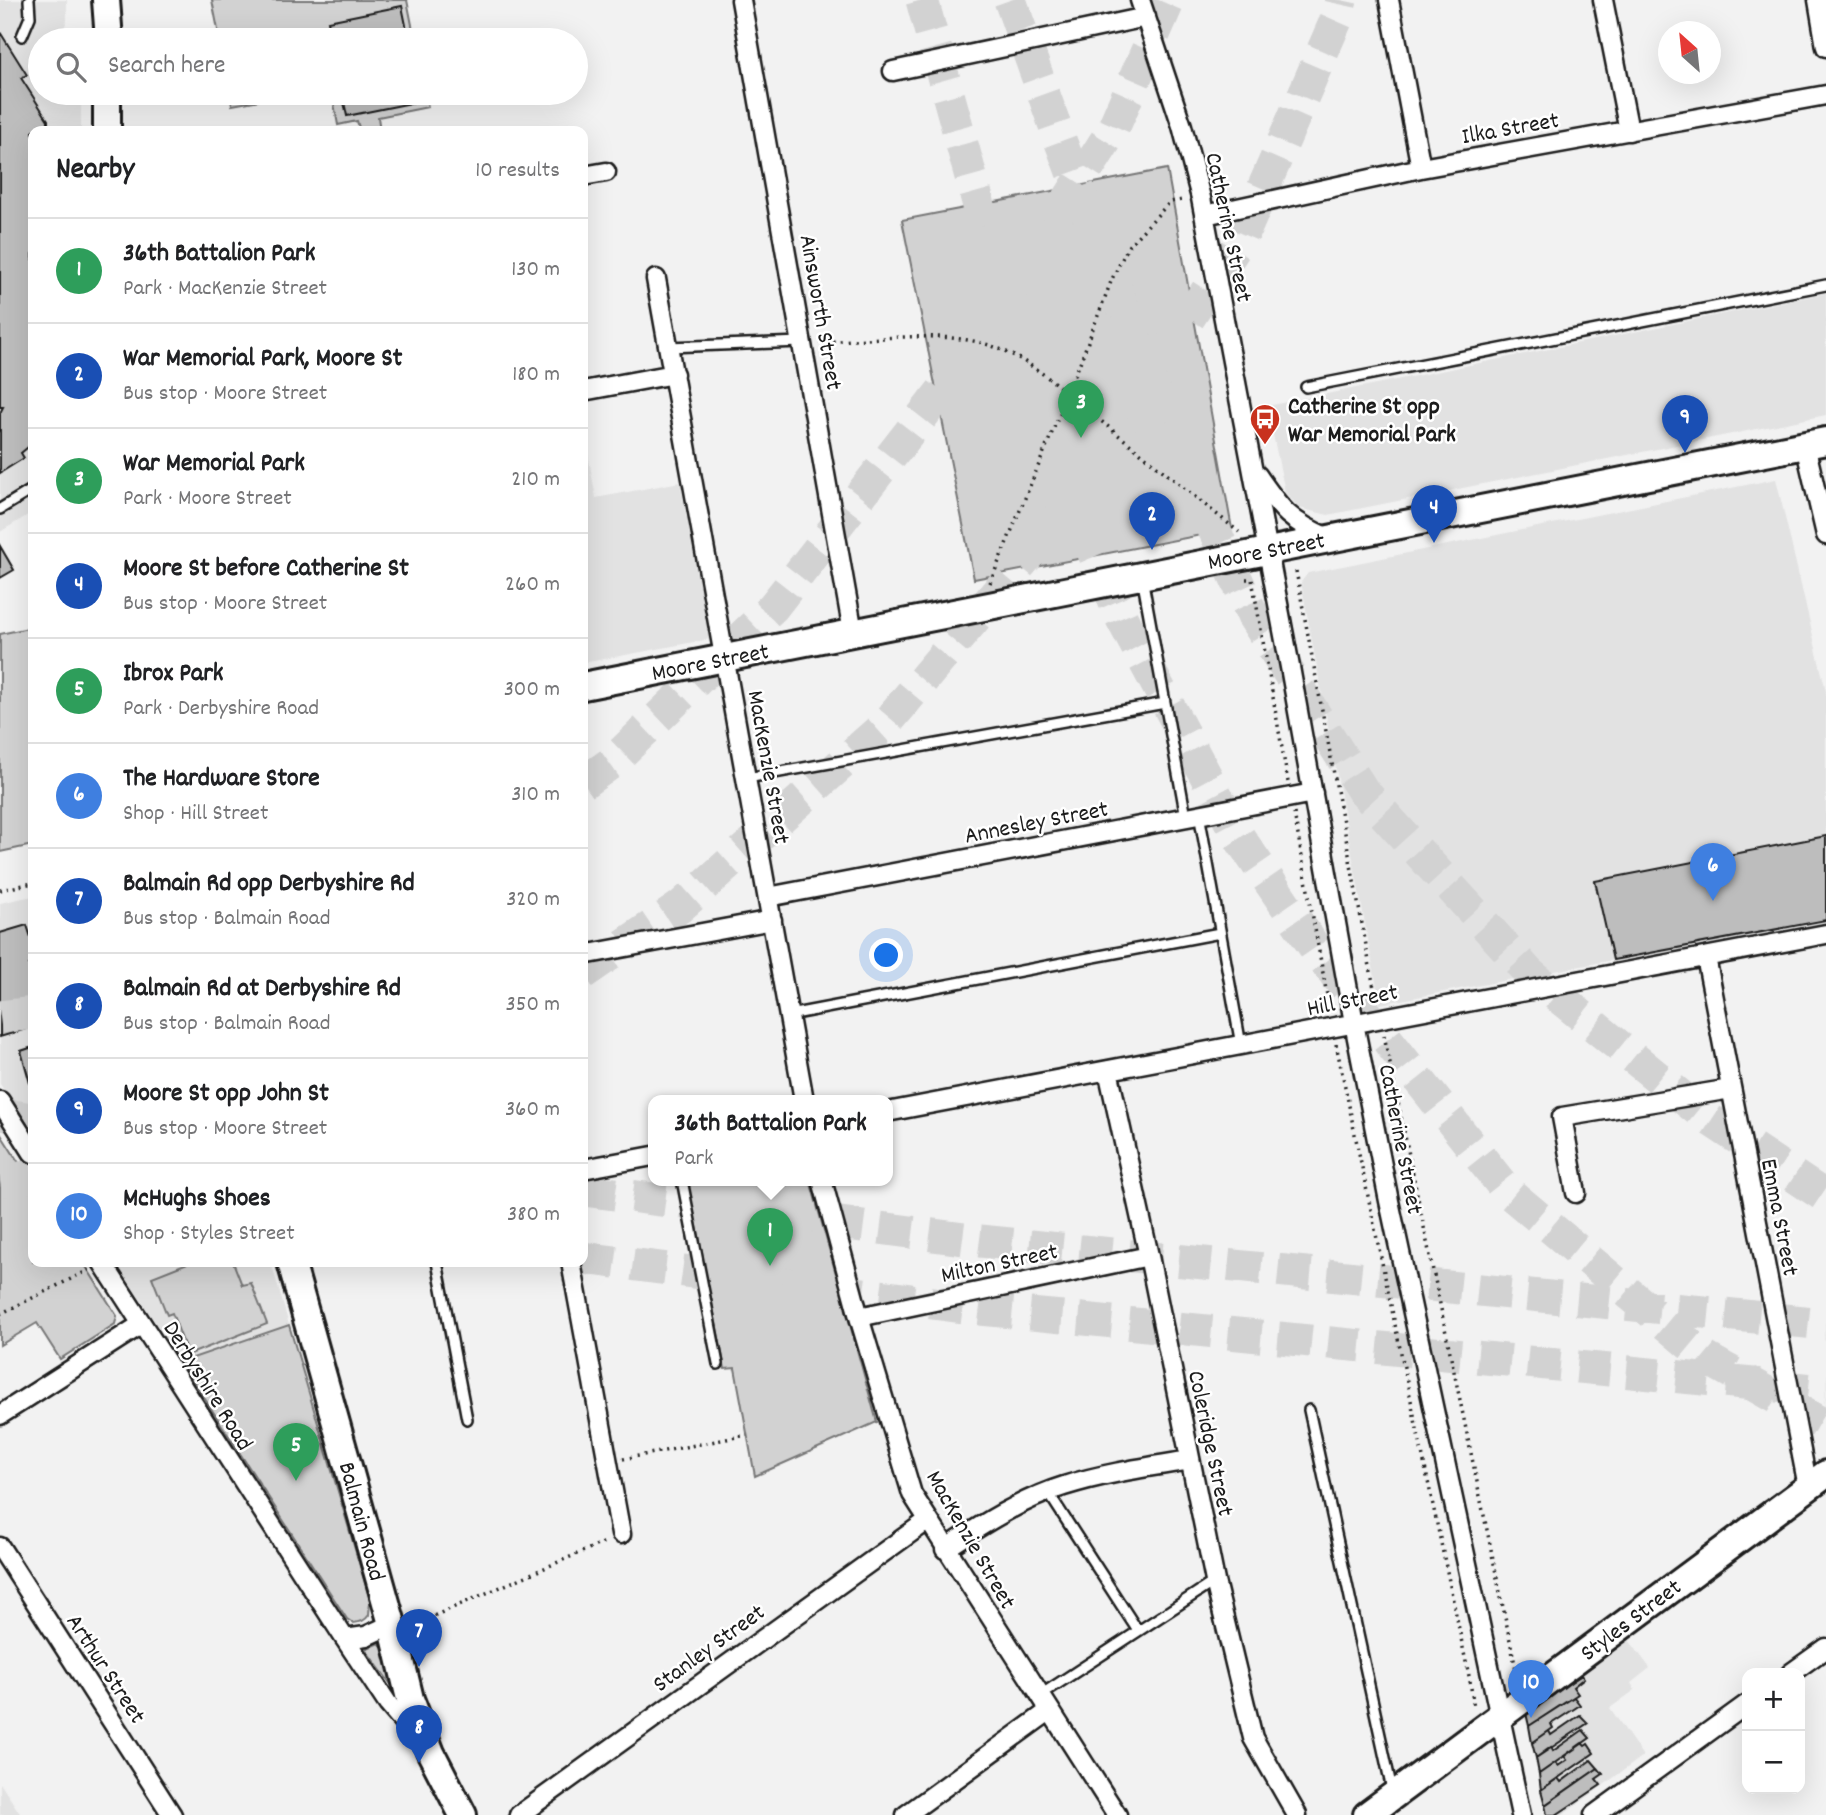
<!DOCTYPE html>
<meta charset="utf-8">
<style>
:root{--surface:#fff;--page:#f6f6f6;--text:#202124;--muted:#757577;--line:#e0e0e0;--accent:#c8321e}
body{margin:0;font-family:Dekko,sans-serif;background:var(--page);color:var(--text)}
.controls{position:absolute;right:21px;bottom:21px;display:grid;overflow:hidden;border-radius:14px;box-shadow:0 7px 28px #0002}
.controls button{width:63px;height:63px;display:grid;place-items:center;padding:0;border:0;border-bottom:2px solid var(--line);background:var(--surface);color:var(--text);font:35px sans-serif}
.compass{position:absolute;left:1658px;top:21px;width:63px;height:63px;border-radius:50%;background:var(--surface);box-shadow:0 7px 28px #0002;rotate:333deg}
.you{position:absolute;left:887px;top:956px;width:24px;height:24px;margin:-18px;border:5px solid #fff;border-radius:50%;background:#1a73e8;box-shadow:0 0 0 10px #1a73e833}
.badge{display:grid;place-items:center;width:46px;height:46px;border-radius:50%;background:var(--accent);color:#fff;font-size:23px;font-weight:700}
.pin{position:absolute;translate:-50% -58px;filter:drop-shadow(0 2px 4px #0008)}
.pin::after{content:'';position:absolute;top:37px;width:24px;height:21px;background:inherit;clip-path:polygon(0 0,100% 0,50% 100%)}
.popup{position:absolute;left:648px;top:1095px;width:245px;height:91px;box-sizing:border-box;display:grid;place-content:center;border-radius:14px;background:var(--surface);filter:drop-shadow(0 2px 5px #0005);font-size:23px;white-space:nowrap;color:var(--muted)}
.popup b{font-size:26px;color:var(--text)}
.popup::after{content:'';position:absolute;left:50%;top:100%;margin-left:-14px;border:14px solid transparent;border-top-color:var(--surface)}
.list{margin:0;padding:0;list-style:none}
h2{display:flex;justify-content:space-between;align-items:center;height:91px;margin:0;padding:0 28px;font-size:30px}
h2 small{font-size:23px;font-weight:400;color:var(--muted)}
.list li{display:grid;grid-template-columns:46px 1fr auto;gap:21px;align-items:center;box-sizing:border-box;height:105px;padding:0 28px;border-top:2px solid var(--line)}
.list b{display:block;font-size:26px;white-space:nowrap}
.list p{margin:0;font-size:23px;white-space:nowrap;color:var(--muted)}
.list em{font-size:23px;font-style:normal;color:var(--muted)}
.icon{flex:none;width:38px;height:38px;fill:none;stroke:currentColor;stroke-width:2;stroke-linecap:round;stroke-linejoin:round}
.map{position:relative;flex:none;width:1826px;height:1815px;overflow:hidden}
.search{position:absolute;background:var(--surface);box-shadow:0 7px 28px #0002;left:28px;top:28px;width:560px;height:77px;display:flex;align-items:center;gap:18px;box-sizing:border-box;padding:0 24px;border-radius:38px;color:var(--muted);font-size:26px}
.panel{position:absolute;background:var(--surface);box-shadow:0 7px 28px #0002;left:28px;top:126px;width:560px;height:1141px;border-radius:14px}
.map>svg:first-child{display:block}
.built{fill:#e2e2e2}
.green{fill:#d2d2d2;stroke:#777;stroke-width:2}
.building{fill:#bdbdbd;stroke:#1c1c1c;stroke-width:2}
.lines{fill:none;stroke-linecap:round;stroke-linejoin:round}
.highway-tunnel{stroke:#d2d2d2;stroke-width:33;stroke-dasharray:33 17;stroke-linecap:butt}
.lane-casing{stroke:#1c1c1c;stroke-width:14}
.street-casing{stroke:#1c1c1c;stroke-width:23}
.secondary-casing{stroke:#1c1c1c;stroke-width:32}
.path{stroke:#1c1c1c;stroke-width:3.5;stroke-dasharray:2 5;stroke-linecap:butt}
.lane{stroke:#fff;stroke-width:9}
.street{stroke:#fff;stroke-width:18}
.secondary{stroke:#fff;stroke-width:26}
.labels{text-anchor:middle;stroke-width:5;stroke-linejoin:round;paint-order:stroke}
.street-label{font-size:24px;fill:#1c1c1c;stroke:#fff}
.poi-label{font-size:24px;font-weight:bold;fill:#1c1c1c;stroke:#fff;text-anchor:start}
</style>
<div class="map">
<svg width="1826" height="1815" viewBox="0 0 1826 1815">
<rect width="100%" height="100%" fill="#f2f2f2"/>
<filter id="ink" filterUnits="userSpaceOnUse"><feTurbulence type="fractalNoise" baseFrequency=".0143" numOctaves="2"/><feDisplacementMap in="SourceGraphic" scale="14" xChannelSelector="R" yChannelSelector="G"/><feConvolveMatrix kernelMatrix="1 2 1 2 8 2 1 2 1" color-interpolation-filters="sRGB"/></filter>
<g filter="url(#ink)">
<path class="built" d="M 0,0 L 67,0 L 67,20 L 60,40 L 40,40 L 40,93 L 73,93 L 81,105 L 81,131 L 33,131 L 33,512 L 0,532 Z
M 1826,293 L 1826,415 L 1328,515 L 1299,508 L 1285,492 L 1267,406 Z
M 583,426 L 596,498 L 680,482 L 710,639 L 583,663 Z
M 1776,479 L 1826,691 L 1826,836 L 1595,881 L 1613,960 L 1380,1004 L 1301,582 L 1308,573 Z
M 33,896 L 33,1135 L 0,1084 L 0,903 Z
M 116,1262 L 271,1262 L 289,1325 L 181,1362 Z
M 1629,1640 L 1650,1668 L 1631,1683 L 1635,1690 L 1610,1708 L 1643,1756 L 1563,1815 L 1547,1815 L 1525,1715 L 1528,1707 L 1528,1695 Z
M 0,1783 L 21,1815 L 0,1815 Z"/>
<path class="green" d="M 212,0 L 407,0 L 415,40 L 220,40 Z
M 230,93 L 298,93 L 232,105 Z
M 332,93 L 425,93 L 428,107 L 378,117 L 380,131 L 360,131 L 357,121 L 338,125 Z
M 1167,169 L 1232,529 L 974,579 L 902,220 Z
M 33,627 L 33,845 L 0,852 L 0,634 Z
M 0,1133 L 33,1185 L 33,1262 L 83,1262 L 117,1316 L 115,1324 L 60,1359 L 37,1323 L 0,1345 Z
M 688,1180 L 810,1180 L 877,1422 L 755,1476 L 735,1368 L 725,1369 Z
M 190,1262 L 233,1262 L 242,1285 L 251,1283 L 267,1324 L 188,1355 L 172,1313 L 167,1315 L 152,1277 Z
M 289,1325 L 370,1600 L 369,1615 C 365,1621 361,1622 353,1623 L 347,1619 L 181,1362 Z
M 379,1643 L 382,1646 L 393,1687 L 365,1649 Z"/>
<path class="building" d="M 402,6 L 409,40 L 332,40 L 328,21 Z
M 0,32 L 27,75 L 21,78 L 48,120 L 48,131 L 33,131 L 33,443 L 21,453 L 24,458 L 0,473 L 0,413 L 3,407 L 0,407 Z
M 342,93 L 419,93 L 421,101 L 347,116 Z
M 0,546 L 14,570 L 0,578 Z
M 1826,836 L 1826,920 L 1613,960 L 1595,881 Z
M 27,925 L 33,944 L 33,964 L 29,965 L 33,978 L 33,1027 L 0,1037 L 0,933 Z
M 33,1047 L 33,1094 L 21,1051 Z
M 1582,1675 L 1584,1678 L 1573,1687 L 1578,1694 L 1529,1726 L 1526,1713 L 1529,1708 Z
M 1574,1697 L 1580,1705 L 1551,1724 L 1553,1728 L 1532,1743 L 1529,1726 Z
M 1580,1715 L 1588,1723 L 1536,1758 L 1532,1743 L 1549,1731 L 1551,1735 Z
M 1583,1730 L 1590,1738 L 1539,1774 L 1536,1758 L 1551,1747 L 1553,1751 Z
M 1582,1743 L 1585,1746 L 1588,1744 L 1594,1753 L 1541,1790 L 1539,1774 L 1555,1763 L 1558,1766 L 1567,1760 L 1564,1756 Z
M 1591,1760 L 1598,1768 L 1545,1805 L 1541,1790 L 1558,1778 L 1561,1782 Z
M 1598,1768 L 1603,1774 L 1596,1779 L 1601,1785 L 1556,1815 L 1547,1815 L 1545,1805 Z"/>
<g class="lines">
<path class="highway-tunnel" d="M 922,0 L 996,267 L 1079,518 L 1122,619 L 1238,836 L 1320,955 L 1507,1191 L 1706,1358 L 1826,1426
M 1010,0 L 1059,137 L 1167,425 L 1253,616 L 1363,791 L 1529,973 L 1709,1119 L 1826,1197
M 583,783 L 611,763 L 773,607 L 967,359 L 1113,129 L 1169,0
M 583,973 L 680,907 L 883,727 L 1052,527 L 1242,237 L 1337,18 L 1341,0
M 0,1017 L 33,1013
M 0,1114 L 33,1119
M 0,1181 L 33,1176
M 583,1190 L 980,1241 L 1826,1324
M 583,1258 L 980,1309 L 1826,1391"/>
<g class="lane-casing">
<path id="lane" d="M 22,36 L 30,17 L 29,0
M 668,347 L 802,342
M 1306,387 L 1826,285
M 0,509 L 33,489
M 1142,577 L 1186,817
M 747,778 L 1165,703
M 1199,814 L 1241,1045
M 789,1015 L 1220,933
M 682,1180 L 718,1364
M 437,1262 L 467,1419
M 1309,1410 L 1392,1790
M 1048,1492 L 1138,1631
M 1039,1696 L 1215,1581"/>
</g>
<g class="street-casing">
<path id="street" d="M 741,0 L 853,632
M 1140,0 L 1182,126 L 1201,198 L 1290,667 L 1354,1023 L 1389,1201 L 1521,1815
M 1389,0 L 1421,168
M 1603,0 L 1629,131
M 1818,0 L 1826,47
M 893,71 L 1146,17
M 583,176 L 606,172
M 1205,215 L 1421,168 L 1826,95
M 656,279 L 804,1100
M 583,391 L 674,374
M 1805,445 L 1826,535
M 1257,475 C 1281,509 1288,521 1328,538
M 768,897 L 1313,793
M 583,955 L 772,920
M 1706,957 L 1808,1487
M 1108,1070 L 1149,1256 L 1215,1581 L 1253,1738 L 1297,1815
M 0,1101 L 33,1153
M 887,1112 L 1826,934
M 583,1169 L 653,1156
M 822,1180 L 859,1317 L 912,1494 L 1117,1815
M 1576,1193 L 1562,1117 L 1731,1089
M 102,1262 L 345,1639 L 366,1636 L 392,1624
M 571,1262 L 621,1534
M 859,1317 L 1149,1256
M 0,1415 L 142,1324
M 0,1547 L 172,1815
M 945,1549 C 981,1525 1022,1499 1064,1486 C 1105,1473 1148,1467 1190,1460
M 345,1639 L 388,1704 L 423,1745
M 1791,1673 L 1826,1648
M 519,1815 L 927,1521
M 906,1815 L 1049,1711
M 1594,1815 L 1747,1704"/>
</g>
<g class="secondary-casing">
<path id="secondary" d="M 106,0 L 109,40
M 107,131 L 107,93
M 583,686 L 1826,441
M 291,1262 L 392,1624 L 410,1699 L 431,1753 L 463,1815
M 1367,1815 L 1826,1474"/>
</g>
<path class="path" d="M 819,342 C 870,340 929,331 978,342 C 1027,353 1068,395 1106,425 C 1151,461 1195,497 1239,532
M 1296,571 L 1377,1004
M 1246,579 L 1252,579 L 1288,782
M 990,583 L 1068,394 L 1112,279 L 1129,245 L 1170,202 L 1183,200
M 1294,813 L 1330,1012
M 0,890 L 33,883
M 1384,1035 L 1518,1679
M 1336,1044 L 1470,1681 L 1474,1708
M 0,1314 L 89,1270
M 623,1459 L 747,1435
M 415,1624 L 607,1541"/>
<use href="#lane" class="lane"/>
<use href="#street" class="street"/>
<use href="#secondary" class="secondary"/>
</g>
</g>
<defs>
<g id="bus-pin" transform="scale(1.575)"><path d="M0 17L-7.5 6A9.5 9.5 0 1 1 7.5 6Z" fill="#c8321e" stroke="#fff"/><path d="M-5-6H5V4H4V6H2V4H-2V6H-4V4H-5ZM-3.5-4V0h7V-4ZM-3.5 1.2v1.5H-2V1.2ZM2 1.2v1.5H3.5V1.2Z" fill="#fff"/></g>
</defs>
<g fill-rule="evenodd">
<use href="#bus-pin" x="1265" y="419"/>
</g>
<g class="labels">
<g class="street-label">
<text transform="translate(1510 127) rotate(-10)" y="8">Ilka Street</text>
<text transform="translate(1230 227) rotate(78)" y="8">Catherine Street</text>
<text transform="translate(822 312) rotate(80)" y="8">Ainsworth Street</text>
<text transform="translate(1266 550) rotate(-11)" y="8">Moore Street</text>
<text transform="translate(710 661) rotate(-11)" y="8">Moore Street</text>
<text transform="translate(770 767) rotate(80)" y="8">MacKenzie Street</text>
<text transform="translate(1036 821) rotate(-11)" y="8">Annesley Street</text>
<text transform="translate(1352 999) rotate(-11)" y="8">Hill Street</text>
<text transform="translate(1402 1139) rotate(79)" y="8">Catherine Street</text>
<text transform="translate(1781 1217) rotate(79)" y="8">Emma Street</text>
<text transform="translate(999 1262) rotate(-12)" y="8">Milton Street</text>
<text transform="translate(209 1385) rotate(58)" y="8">Derbyshire Road</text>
<text transform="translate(1212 1443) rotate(78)" y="8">Coleridge Street</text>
<text transform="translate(363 1521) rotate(75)" y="8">Balmain Road</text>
<text transform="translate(972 1539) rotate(60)" y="8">MacKenzie Street</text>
<text transform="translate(1630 1619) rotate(-37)" y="8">Styles Street</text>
<text transform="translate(708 1647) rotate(-36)" y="8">Stanley Street</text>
<text transform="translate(107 1668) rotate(57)" y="8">Arthur Street</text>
</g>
<g class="poi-label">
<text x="1288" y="413">Catherine St opp<tspan x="1288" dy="28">War Memorial Park</tspan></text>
</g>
</g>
</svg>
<div class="controls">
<button>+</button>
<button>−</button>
</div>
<svg class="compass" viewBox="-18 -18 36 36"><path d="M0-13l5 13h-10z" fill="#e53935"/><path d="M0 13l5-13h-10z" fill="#757577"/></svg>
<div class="you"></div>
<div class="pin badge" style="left:770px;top:1266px;background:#2e9e5b">1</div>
<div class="popup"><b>36th Battalion Park</b>Park</div>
<div class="pin badge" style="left:1152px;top:550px;background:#1a4fb4">2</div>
<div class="pin badge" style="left:1081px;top:438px;background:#2e9e5b">3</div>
<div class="pin badge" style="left:1434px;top:543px;background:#1a4fb4">4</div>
<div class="pin badge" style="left:296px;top:1481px;background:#2e9e5b">5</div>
<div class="pin badge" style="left:1713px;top:901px;background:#3f7fe0">6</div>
<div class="pin badge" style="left:419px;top:1667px;background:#1a4fb4">7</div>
<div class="pin badge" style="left:419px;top:1763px;background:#1a4fb4">8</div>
<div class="pin badge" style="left:1685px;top:453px;background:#1a4fb4">9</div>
<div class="pin badge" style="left:1531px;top:1718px;background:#3f7fe0">10</div>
<div class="search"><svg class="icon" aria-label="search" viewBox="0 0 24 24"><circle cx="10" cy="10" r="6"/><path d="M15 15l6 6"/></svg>Search here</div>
<section class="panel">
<h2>Nearby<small>10 results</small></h2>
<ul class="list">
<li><span class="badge" style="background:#2e9e5b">1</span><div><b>36th Battalion Park</b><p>Park · MacKenzie Street</p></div><em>130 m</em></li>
<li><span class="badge" style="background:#1a4fb4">2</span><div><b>War Memorial Park, Moore St</b><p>Bus stop · Moore Street</p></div><em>180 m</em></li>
<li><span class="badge" style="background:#2e9e5b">3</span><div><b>War Memorial Park</b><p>Park · Moore Street</p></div><em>210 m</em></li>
<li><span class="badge" style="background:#1a4fb4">4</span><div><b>Moore St before Catherine St</b><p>Bus stop · Moore Street</p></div><em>260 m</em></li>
<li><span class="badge" style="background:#2e9e5b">5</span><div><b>Ibrox Park</b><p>Park · Derbyshire Road</p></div><em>300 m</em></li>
<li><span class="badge" style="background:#3f7fe0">6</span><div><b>The Hardware Store</b><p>Shop · Hill Street</p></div><em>310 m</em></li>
<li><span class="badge" style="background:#1a4fb4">7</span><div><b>Balmain Rd opp Derbyshire Rd</b><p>Bus stop · Balmain Road</p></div><em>320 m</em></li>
<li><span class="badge" style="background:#1a4fb4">8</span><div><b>Balmain Rd at Derbyshire Rd</b><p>Bus stop · Balmain Road</p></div><em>350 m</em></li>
<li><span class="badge" style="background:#1a4fb4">9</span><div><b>Moore St opp John St</b><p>Bus stop · Moore Street</p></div><em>360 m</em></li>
<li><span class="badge" style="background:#3f7fe0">10</span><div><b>McHughs Shoes</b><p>Shop · Styles Street</p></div><em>380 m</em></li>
</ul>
</section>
</div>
